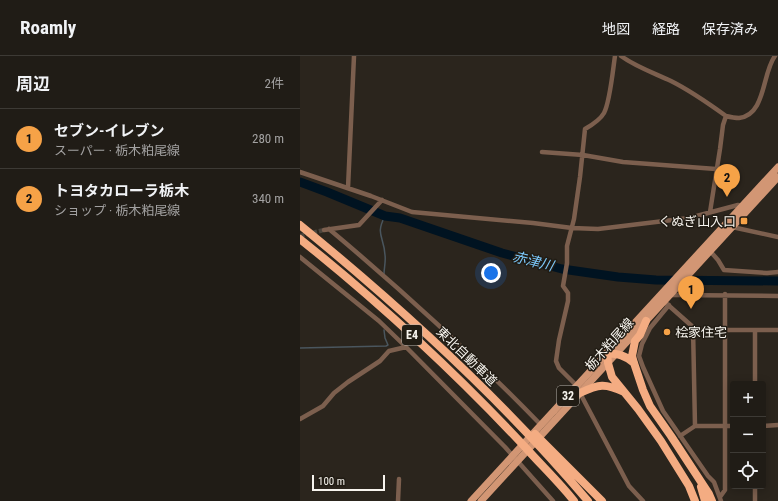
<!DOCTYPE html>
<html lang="ja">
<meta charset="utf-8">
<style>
:root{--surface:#201c16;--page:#28251f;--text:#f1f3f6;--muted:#a2a1a1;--line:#3d3a35;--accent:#f6a247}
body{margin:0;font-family:"Roboto Condensed","Noto Sans JP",sans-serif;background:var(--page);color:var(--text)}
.controls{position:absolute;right:12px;bottom:12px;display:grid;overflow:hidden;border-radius:4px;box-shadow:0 2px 10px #0003}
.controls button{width:36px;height:36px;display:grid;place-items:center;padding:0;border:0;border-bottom:1px solid var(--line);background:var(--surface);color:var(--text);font:20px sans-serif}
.scale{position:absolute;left:12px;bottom:10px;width:73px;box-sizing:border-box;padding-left:4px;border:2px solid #f7f4ee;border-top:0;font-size:11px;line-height:14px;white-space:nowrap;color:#f7f4ee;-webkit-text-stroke:3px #211c14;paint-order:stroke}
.you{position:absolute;left:191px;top:217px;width:14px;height:14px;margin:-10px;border:3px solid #fff;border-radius:50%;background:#1a73e8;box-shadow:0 0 0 6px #1a73e833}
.badge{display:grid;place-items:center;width:26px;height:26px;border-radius:50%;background:var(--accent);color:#111;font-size:13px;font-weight:700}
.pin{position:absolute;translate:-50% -33px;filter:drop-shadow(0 1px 2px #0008)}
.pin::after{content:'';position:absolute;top:21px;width:14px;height:12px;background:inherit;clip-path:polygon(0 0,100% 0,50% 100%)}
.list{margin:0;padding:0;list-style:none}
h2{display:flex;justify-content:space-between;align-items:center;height:52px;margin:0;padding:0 16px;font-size:17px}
h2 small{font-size:13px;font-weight:400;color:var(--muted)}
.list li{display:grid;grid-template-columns:26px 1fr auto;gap:12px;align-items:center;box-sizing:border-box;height:60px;padding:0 16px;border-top:1px solid var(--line)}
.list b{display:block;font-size:15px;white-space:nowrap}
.list p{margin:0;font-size:13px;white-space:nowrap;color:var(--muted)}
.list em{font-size:13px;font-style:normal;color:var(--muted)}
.icon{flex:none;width:22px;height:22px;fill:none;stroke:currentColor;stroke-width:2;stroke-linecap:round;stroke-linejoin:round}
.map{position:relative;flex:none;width:478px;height:445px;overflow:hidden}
header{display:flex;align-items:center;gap:24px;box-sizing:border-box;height:56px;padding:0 20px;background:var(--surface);border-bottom:1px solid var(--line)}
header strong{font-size:19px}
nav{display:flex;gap:22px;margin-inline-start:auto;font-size:14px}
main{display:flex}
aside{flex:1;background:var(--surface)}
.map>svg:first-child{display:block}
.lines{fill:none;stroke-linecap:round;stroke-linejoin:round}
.stream{stroke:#4a565e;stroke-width:1.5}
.river{stroke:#001321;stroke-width:9}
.minor-tunnel{stroke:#4a443c;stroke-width:4.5;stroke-dasharray:4.5 2;stroke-linecap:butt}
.minor{stroke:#7c5f4e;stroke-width:4.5}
.primary{stroke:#d29674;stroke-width:7}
.motorway{stroke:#f4ac82;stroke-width:8}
.poi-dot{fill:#f6a247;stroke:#211c14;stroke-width:1.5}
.labels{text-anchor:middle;stroke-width:3;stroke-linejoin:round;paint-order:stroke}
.shield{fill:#211c14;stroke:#b7b3ad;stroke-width:1}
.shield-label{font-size:12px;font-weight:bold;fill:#f7f4ee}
.poi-label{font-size:13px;fill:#f7f4ee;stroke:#211c14;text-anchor:end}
.street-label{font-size:13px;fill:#f7f4ee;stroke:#211c14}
.water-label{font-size:14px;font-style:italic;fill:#7cc9fc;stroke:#211c14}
</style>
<header>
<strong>Roamly</strong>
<nav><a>地図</a><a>経路</a><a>保存済み</a></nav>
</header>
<main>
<aside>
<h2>周辺<small>2件</small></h2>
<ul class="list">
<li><span class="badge">1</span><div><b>セブン-イレブン</b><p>スーパー · 栃木粕尾線</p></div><em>280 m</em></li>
<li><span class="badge">2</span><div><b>トヨタカローラ栃木</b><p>ショップ · 栃木粕尾線</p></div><em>340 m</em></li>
</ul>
</aside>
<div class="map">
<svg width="478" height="445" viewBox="0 0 478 445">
<rect width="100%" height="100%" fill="#2b251d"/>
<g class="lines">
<path class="stream" d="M 84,218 C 84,212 86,205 85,199 C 84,180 75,179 85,160
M 0,292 L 86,290 L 88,289 L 85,282 L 84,274"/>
<path class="river" d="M 0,126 L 27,136 L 85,160 L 100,162 L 202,197 L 262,213 L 318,221 L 356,224 L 478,225"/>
<path class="minor-tunnel" d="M 0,180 L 24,174"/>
<path class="minor" d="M 315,0 C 313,13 310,46 304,57 C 300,64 292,69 285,73 L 280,121 L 274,163 L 267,190 L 267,207 L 263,230 L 268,237 L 268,245 L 259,284 L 256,305 L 259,312 L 274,327 L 280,337 L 329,430 L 343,445
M 321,0 C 336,11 354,17 371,25 C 391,35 408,47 426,60
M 242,96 L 283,99 L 323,106 L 416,113
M 0,116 L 71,140 L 112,156 L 233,167 L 272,172 L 298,173 L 389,162 L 438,149 L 443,150
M 48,132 L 54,0
M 410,156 L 420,93 L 423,69 L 426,60 C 430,61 435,62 439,62 C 466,59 462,17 475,0
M 432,171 L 478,181
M 29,173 C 103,235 174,300 241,369
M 24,174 L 59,169 L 82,144
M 410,195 L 418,204 L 424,214 L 467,217 L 478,216
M 0,201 L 79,265 L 106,291 L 205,391 L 253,445
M 370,239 L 478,240
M 367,248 L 393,271 L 401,274 L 478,274
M 369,249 L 350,272 L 342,288 L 339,300 L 343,311 L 363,355 L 408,420 L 414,426 L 421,445
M 393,271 L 395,370
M 455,328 L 455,274
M 0,363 L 23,350 L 34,337 L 48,326 L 80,305 L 89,295 L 106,291
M 463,370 L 478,369
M 380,380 L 395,370 L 433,370
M 455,430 L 455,445
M 420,441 L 425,434 L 425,238
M 98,445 L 99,423"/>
<path class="primary" d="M 171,445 L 478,111
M 181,445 L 478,121"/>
<path class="motorway" d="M 0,169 C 103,253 202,343 288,445
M 0,183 C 80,247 155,316 225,391 C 241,409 259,426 274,445
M 346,265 L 340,279 L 335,285 L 332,300 L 334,307 L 343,334 L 350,350 L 371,380 L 409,438 L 412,445
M 334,307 C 325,299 318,298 307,297 L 308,307 L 312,321 L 338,353 L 361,385 L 389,430 L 395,445
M 280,337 C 299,328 305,327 324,336
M 235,378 L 302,445
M 401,431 L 405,445"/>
</g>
<g class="poi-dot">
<rect x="440" y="161" width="8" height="8" rx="2"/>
<circle cx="367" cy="276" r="4"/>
</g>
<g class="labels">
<g class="shield">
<rect x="102" y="269" width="20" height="20" rx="3"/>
<rect x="257" y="330" width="22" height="20" rx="3"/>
</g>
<g class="shield-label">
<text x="112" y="283">E4</text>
<text x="268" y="344">32</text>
</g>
<g class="poi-label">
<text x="436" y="170">くぬぎ山入口</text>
<text x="375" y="281" text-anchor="start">桧家住宅</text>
</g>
<g class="street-label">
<text transform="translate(309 288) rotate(-48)" y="5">栃木粕尾線</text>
<text transform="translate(167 300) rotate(44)" y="5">東北自動車道</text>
</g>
<g class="water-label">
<text transform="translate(233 205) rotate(14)" y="5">赤津川</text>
</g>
</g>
</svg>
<div class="controls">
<button>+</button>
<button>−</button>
<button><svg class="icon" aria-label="locate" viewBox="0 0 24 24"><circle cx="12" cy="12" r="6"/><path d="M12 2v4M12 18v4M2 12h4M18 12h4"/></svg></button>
</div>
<div class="scale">100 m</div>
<div class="you"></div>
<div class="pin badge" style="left:391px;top:253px">1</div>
<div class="pin badge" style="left:427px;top:141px">2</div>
</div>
</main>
